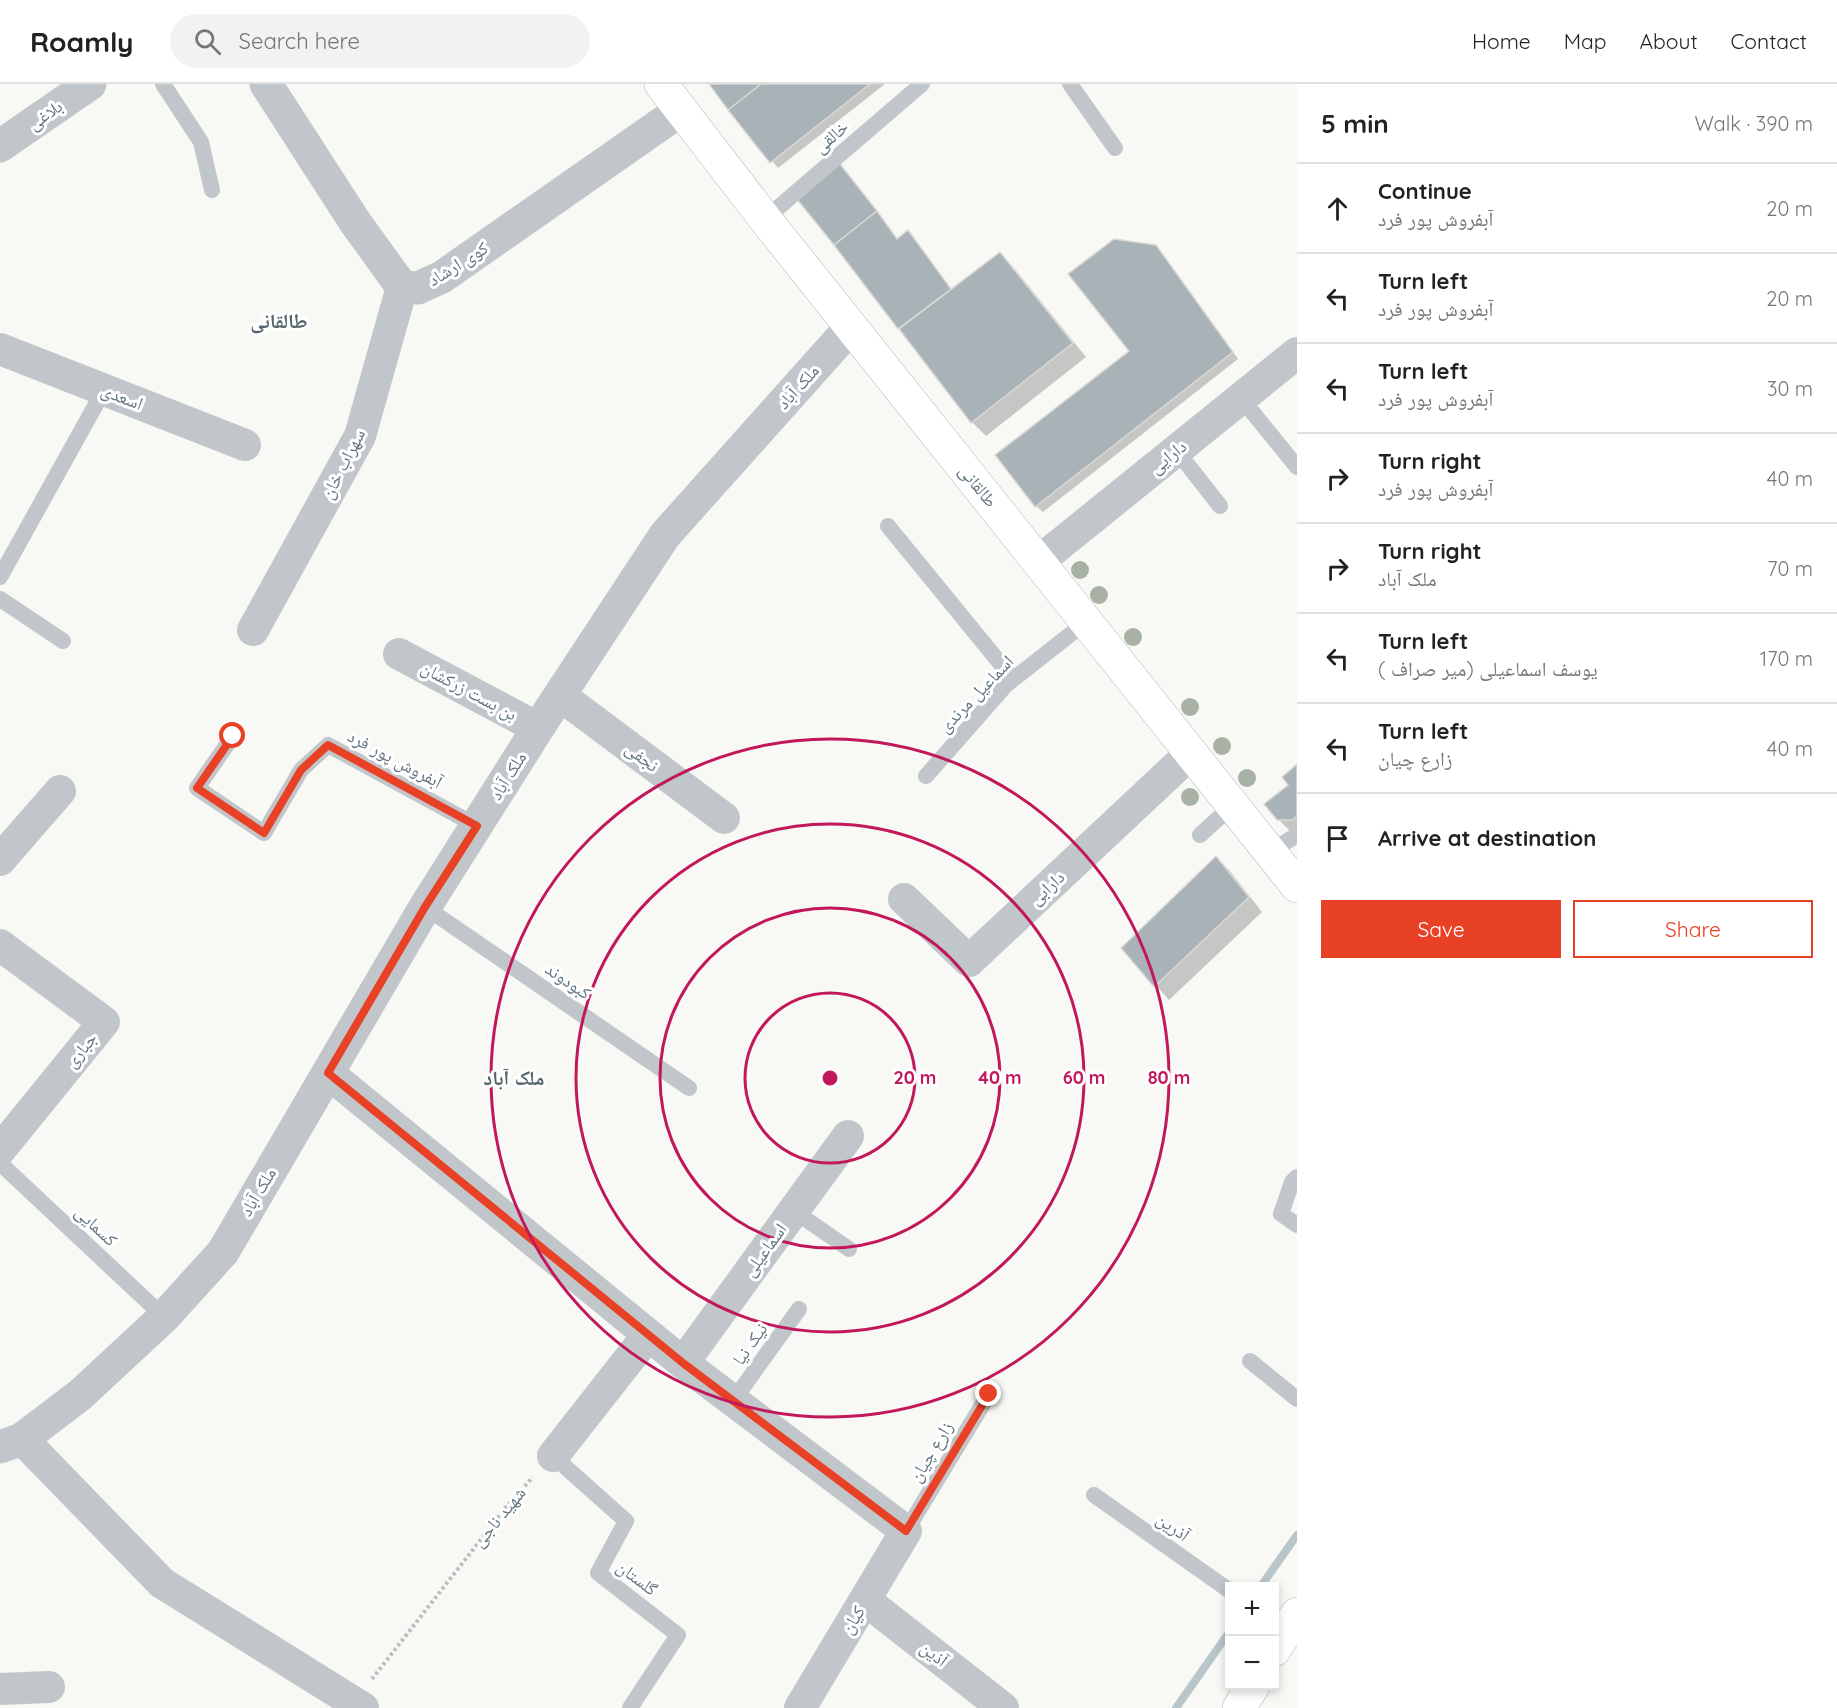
<!DOCTYPE html>
<meta charset="utf-8">
<style>
:root{--surface:#fff;--page:#f2f2f2;--text:#222;--muted:#767676;--line:#e0e0e0;--accent:#e84125}
body{margin:0;font-family:Quicksand,"Noto Naskh Arabic",sans-serif;background:var(--page);color:var(--text)}
.controls{position:absolute;right:18px;bottom:18px;display:grid;overflow:hidden;border-radius:0px;box-shadow:0 3px 9px #0003}
.controls button{width:54px;height:54px;display:grid;place-items:center;padding:0;border:0;border-bottom:2px solid var(--line);background:var(--surface);color:var(--text);font:30px sans-serif}
.stop{position:absolute;width:18px;height:18px;margin:-14px;border:4px solid #e84125;border-radius:50%;background:#fff}
.stop.end{background:#e84125;border-color:#fff;box-shadow:0 2px 6px #0008}
.list{margin:0;padding:0;list-style:none}
h2{display:flex;justify-content:space-between;align-items:center;height:78px;margin:0;padding:0 24px;font-size:26px}
h2 small{font-size:20px;font-weight:400;color:var(--muted)}
.list li{display:grid;grid-template-columns:39px 1fr auto;gap:18px;align-items:center;box-sizing:border-box;height:90px;padding:0 24px;border-top:2px solid var(--line)}
.list b{display:block;font-size:22px;white-space:nowrap}
.list p{margin:0;font-size:20px;white-space:nowrap;color:var(--muted)}
.list em{font-size:20px;font-style:normal;color:var(--muted)}
.actions{display:flex;gap:12px;padding:18px 24px}
.actions a{flex:1;padding:14px 0;border:2px solid var(--accent);border-radius:0px;text-align:center;font-size:21px;color:var(--accent)}
.actions .main{background:var(--accent);color:#fff}
.icon{flex:none;width:33px;height:33px;fill:none;stroke:currentColor;stroke-width:2;stroke-linecap:round;stroke-linejoin:round}
.map{position:relative;flex:none;width:1297px;height:1624px;overflow:hidden}
header{display:flex;align-items:center;gap:36px;box-sizing:border-box;height:84px;padding:0 30px;background:var(--surface);border-bottom:2px solid var(--line)}
header strong{font-size:28px}
nav{display:flex;gap:33px;margin-inline-start:auto;font-size:21px}
.search{width:420px;height:54px;background:var(--page);display:flex;align-items:center;gap:15px;box-sizing:border-box;padding:0 21px;border-radius:33px;color:var(--muted);font-size:22px}
main{display:flex}
aside{flex:1;background:var(--surface)}
.map>svg:first-child{display:block}
.shadow{fill:#0003}
.lines{fill:none;stroke-linecap:round;stroke-linejoin:round}
.stream{stroke:#b8c6c9;stroke-width:8}
.building{fill:#a8b2b7;stroke:#dad9d7;stroke-width:1.5}
.secondary-casing{stroke:#b3babe;stroke-width:34}
.primary-casing{stroke:#b4babe;stroke-width:34}
.path{stroke:#b9bdc0;stroke-width:4;stroke-dasharray:3 3;stroke-linecap:butt}
.service{stroke:#c1c6ca;stroke-width:16}
.minor{stroke:#c1c6ca;stroke-width:32}
.tertiary{stroke:#c1c6ca;stroke-width:33}
.secondary{stroke:#fff;stroke-width:33}
.primary{stroke:#fff;stroke-width:33}
.tree{fill:#a8b2a4}
.route{stroke:#e84125;stroke-width:8}
.ring{fill:none;stroke:#c2185b;stroke-width:3}
.labels{text-anchor:middle;stroke-width:6;stroke-linejoin:round;paint-order:stroke}
.street-label{font-size:18px;fill:#627681;stroke:#fff}
.neighbourhood-label{font-size:20px;font-weight:bold;fill:#54646c;stroke:#fff}
.centre{fill:#c2185b;stroke:#fff;stroke-width:3}
.ring-label{font-size:18px;text-anchor:middle;font-weight:bold;fill:#c2185b;stroke:#fff;stroke-width:6;stroke-linejoin:round;paint-order:stroke}
</style>
<header>
<strong>Roamly</strong>
<div class="search"><svg class="icon" aria-label="search" viewBox="0 0 24 24"><circle cx="10" cy="10" r="6"/><path d="M15 15l6 6"/></svg>Search here</div>
<nav><a>Home</a><a>Map</a><a>About</a><a>Contact</a></nav>
</header>
<main>
<div class="map">
<svg width="1297" height="1624" viewBox="0 0 1297 1624">
<rect width="100%" height="100%" fill="#f8f8f5"/>
<path class="shadow" d="M 711,0 L 885,0 L 778,84 Z
M 847,89 L 898,156 L 911,150 L 952,207 L 1000,170 L 1014,184 L 1086,273 L 986,352 L 972,338 L 835,160 Z
M 1155,162 L 1162,170 L 1238,275 L 1043,428 L 1036,422 L 1131,268 Z
M 1297,682 L 1297,746 L 1289,746 L 1278,735 L 1291,701 L 1284,693 Z
M 1216,774 L 1230,787 L 1262,828 L 1169,916 L 1123,864 Z"/>
<g class="lines">
<path class="stream" d="M 1261,1502 L 1297,1451
M 1176,1624 L 1230,1547"/>
</g>
<path class="building" d="M 709,0 L 761,0 L 728,26 Z
M 761,0 L 870,0 L 770,79 L 728,26 Z
M 840,80 L 877,127 L 834,161 L 796,114 Z
M 877,127 L 897,155 L 908,146 L 951,205 L 898,245 L 834,161 Z
M 1114,155 L 1156,161 L 1233,268 L 1035,423 L 995,371 L 1129,267 L 1068,190 Z
M 1000,168 L 1073,259 L 971,339 L 899,245 Z
M 1297,680 L 1297,732 L 1292,736 L 1277,736 L 1264,720 L 1288,701 L 1282,693 Z
M 1216,772 L 1249,813 L 1154,903 L 1121,864 Z"/>
<g class="lines">
<g class="secondary-casing">
<path id="secondary" d="M 1274,1566 L 1297,1530
M 1239,1624 L 1253,1602"/>
</g>
<g class="primary-casing">
<path id="primary" d="M 661,0 L 765,135 L 1297,802"/>
</g>
<path class="path" d="M 372,1595 L 507,1422 L 533,1393"/>
<path class="service" d="M 163,0 L 201,58 L 212,106
M 1070,0 L 1115,64
M 765,135 L 922,0
M 1241,314 L 1297,383
M 1176,366 L 1220,422
M 888,442 L 1013,595
M 0,493 L 104,306
M 0,515 L 63,557
M 233,652 L 197,704 L 264,749 L 301,686 L 328,661 L 477,742
M 926,692 L 1006,601 L 1086,538
M 1200,751 L 1233,721
M 1270,768 L 1297,751
M 425,823 L 689,1004
M 0,1079 L 164,1233
M 1297,1093 L 1292,1098 L 1281,1130 L 1297,1141
M 794,1127 L 849,1165
M 1250,1277 L 1297,1315
M 733,1317 L 799,1225
M 553,1372 L 626,1437 L 598,1489 L 678,1551 L 630,1624
M 1094,1411 L 1230,1507
M 906,1447 L 989,1310"/>
<path class="minor" d="M 0,265 L 245,361
M 1038,478 L 1297,269
M 253,546 L 360,352 L 402,203
M 399,570 L 538,644
M 561,612 L 724,734
M 0,776 L 60,707
M 904,815 L 969,877 L 1191,669
M 0,861 L 104,938 L 0,1066
M 328,989 L 683,1279 L 906,1447 L 800,1624
M 683,1279 L 848,1052
M 22,1355 L 162,1499 L 363,1624
M 553,1372 L 648,1251
M 865,1516 L 1003,1624
M 0,1605 L 49,1603"/>
<path class="tertiary" d="M 266,0 L 355,138 L 402,203 L 418,204 L 442,193 L 681,26
M 0,62 L 90,0
M 0,1363 L 22,1355 L 80,1311 L 164,1233 L 223,1168 L 425,823 L 538,644 L 665,451 L 851,243"/>
<use href="#secondary" class="secondary"/>
<use href="#primary" class="primary"/>
</g>
<g class="tree">
<circle cx="1080" cy="486" r="9"/>
<circle cx="1099" cy="511" r="9"/>
<circle cx="1133" cy="553" r="9"/>
<circle cx="1190" cy="623" r="9"/>
<circle cx="1222" cy="662" r="9"/>
<circle cx="1247" cy="694" r="9"/>
<circle cx="1190" cy="713" r="9"/>
</g>
<g class="lines">
<path class="route" d="M 233,652 L 197,704 L 264,749 L 301,686 L 328,661 L 477,742 L 425,823 L 328,989 L 683,1279 L 906,1447 L 989,1310"/>
</g>
<g class="ring">
<circle cx="830" cy="994" r="85"/>
<circle cx="830" cy="994" r="170"/>
<circle cx="830" cy="994" r="254"/>
<circle cx="830" cy="994" r="339"/>
</g>
<g class="labels">
<g class="street-label">
<text transform="translate(45 31) rotate(-35)" y="6">بلاغی</text>
<text transform="translate(831 53) rotate(-41)" y="6">خالقی</text>
<text transform="translate(458 180) rotate(-32)" y="6">کوی ارشاد</text>
<text transform="translate(798 303) rotate(-48)" y="6">ملک آباد</text>
<text transform="translate(122 313) rotate(21)" y="6">اسعدی</text>
<text transform="translate(1168 373) rotate(-39)" y="6">دارایی</text>
<text transform="translate(343 380) rotate(-63)" y="6">سهراب خان</text>
<text transform="translate(978 402) rotate(51)" y="6">طالقانی</text>
<text transform="translate(469 607) rotate(28)" y="6">بن بست زرکشان</text>
<text transform="translate(976 610) rotate(-46)" y="6">اسماعیل مرندی</text>
<text transform="translate(642 673) rotate(37)" y="6">نجفی</text>
<text transform="translate(395 675) rotate(28)" y="6">آبفروش پور فرد</text>
<text transform="translate(508 692) rotate(-58)" y="6">ملک آباد</text>
<text transform="translate(1047 804) rotate(-43)" y="6">دارابی</text>
<text transform="translate(568 897) rotate(34)" y="6">کبودوند</text>
<text transform="translate(81 966) rotate(-51)" y="6">جباری</text>
<text transform="translate(258 1108) rotate(-59)" y="6">ملک آباد</text>
<text transform="translate(96 1142) rotate(43)" y="6">کسمایی</text>
<text transform="translate(765 1166) rotate(-54)" y="6">اسماعیلی</text>
<text transform="translate(750 1260) rotate(-55)" y="6">نیک نیا</text>
<text transform="translate(931 1368) rotate(-59)" y="6">زارع چیان</text>
<text transform="translate(499 1433) rotate(-50)" y="6">شهید ناجی</text>
<text transform="translate(1173 1443) rotate(35)" y="6">آذرین</text>
<text transform="translate(637 1494) rotate(37)" y="6">گلستان</text>
<text transform="translate(853 1536) rotate(-59)" y="6">کیان</text>
<text transform="translate(934 1570) rotate(38)" y="6">آذین</text>
</g>
<g class="neighbourhood-label">
<text x="279" y="244">طالقانی</text>
<text x="514" y="1001">ملک آباد</text>
</g>
</g>
<circle cx="830" cy="994" r="9" class="centre"/>
<g class="ring-label">
<text x="915" y="1000">20 m</text>
<text x="1000" y="1000">40 m</text>
<text x="1084" y="1000">60 m</text>
<text x="1169" y="1000">80 m</text>
</g>
</svg>
<div class="controls">
<button>+</button>
<button>−</button>
</div>
<div class="stop" style="left:233px;top:652px"></div>
<div class="stop end" style="left:989px;top:1310px"></div>
</div>
<aside>
<h2>5 min<small>Walk · 390 m</small></h2>
<ul class="list">
<li><svg class="icon" aria-label="ahead" viewBox="0 0 24 24"><path d="M12 20V5M6 11l6-6 6 6"/></svg><div><b>Continue</b><p>آبفروش پور فرد</p></div><em>20 m</em></li>
<li><svg class="icon" aria-label="left" viewBox="0 0 24 24"><path d="M17 20v-9H6M10 6l-5 5 5 5"/></svg><div><b>Turn left</b><p>آبفروش پور فرد</p></div><em>20 m</em></li>
<li><svg class="icon" aria-label="left" viewBox="0 0 24 24"><path d="M17 20v-9H6M10 6l-5 5 5 5"/></svg><div><b>Turn left</b><p>آبفروش پور فرد</p></div><em>30 m</em></li>
<li><svg class="icon" aria-label="right" viewBox="0 0 24 24"><path d="M7 20v-9h11M14 6l5 5-5 5"/></svg><div><b>Turn right</b><p>آبفروش پور فرد</p></div><em>40 m</em></li>
<li><svg class="icon" aria-label="right" viewBox="0 0 24 24"><path d="M7 20v-9h11M14 6l5 5-5 5"/></svg><div><b>Turn right</b><p>ملک آباد</p></div><em>70 m</em></li>
<li><svg class="icon" aria-label="left" viewBox="0 0 24 24"><path d="M17 20v-9H6M10 6l-5 5 5 5"/></svg><div><b>Turn left</b><p>یوسف اسماعیلی (میر صراف )</p></div><em>170 m</em></li>
<li><svg class="icon" aria-label="left" viewBox="0 0 24 24"><path d="M17 20v-9H6M10 6l-5 5 5 5"/></svg><div><b>Turn left</b><p>زارع چیان</p></div><em>40 m</em></li>
<li><svg class="icon" aria-label="arrive" viewBox="0 0 24 24"><path d="M6 21V4h12l-3 4 3 4H6"/></svg><div><b>Arrive at destination</b></div></li>
</ul>
<div class="actions"><a class="main">Save</a><a>Share</a></div>
</aside>
</main>
